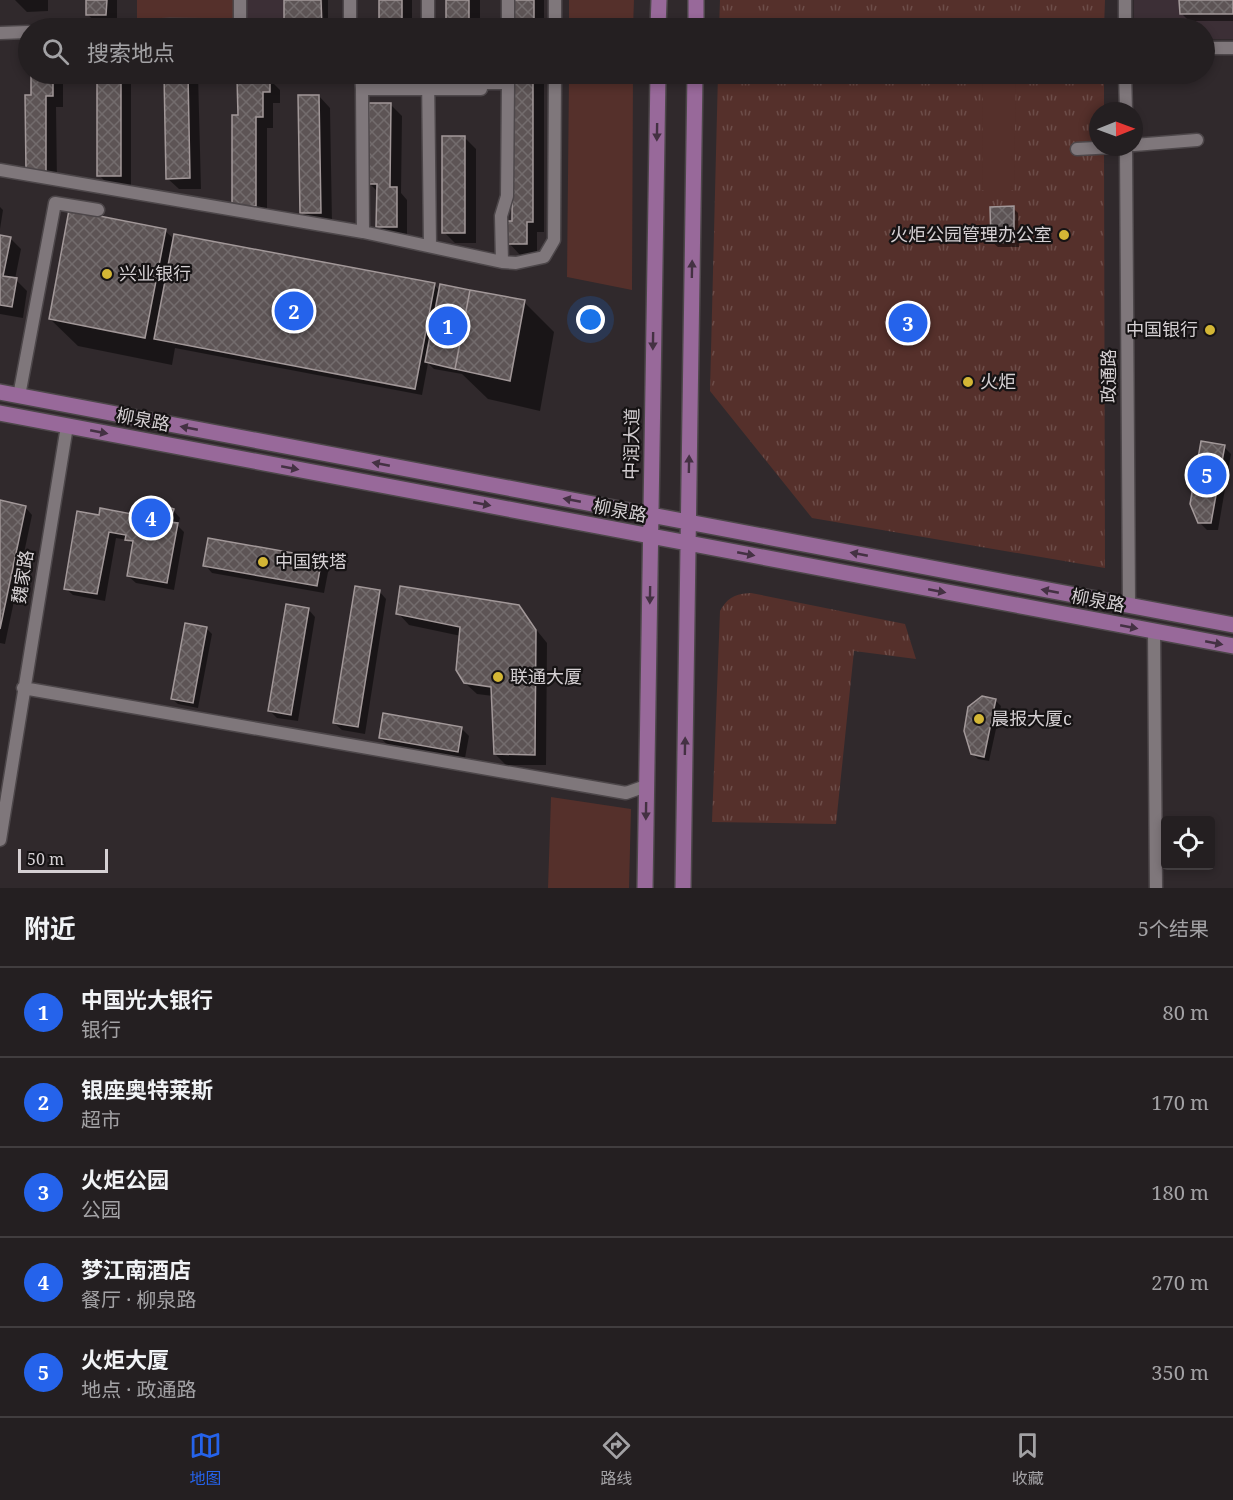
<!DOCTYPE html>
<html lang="zh">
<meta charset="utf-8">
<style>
:root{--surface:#241f21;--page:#2c272a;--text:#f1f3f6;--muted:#a3a2a5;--line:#413d3f;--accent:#2563eb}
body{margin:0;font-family:"Noto Serif","Noto Sans SC",serif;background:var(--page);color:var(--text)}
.controls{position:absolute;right:18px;bottom:18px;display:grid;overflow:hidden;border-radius:6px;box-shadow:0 3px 9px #0003}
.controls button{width:54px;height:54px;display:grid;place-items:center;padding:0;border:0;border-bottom:2px solid var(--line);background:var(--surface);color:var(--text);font:30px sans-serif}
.compass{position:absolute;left:1089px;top:102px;width:54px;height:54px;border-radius:50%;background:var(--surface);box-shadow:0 3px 9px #0003;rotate:89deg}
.scale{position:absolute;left:18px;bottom:15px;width:90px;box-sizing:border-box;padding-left:6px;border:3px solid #d5d0d3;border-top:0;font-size:16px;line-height:21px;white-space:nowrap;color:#d5d0d3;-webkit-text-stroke:4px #161314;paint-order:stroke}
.you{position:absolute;left:591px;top:320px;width:21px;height:21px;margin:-15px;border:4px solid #fff;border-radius:50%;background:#1a73e8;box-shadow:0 0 0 9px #1a73e833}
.badge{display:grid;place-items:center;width:39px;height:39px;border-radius:50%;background:var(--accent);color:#fff;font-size:20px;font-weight:700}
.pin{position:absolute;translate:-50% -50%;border:3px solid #fff;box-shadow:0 2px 6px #0006}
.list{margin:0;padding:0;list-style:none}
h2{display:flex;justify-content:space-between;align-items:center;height:78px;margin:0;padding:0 24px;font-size:26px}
h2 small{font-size:20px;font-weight:400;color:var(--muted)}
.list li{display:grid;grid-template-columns:39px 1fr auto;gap:18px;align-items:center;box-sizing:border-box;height:90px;padding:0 24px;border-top:2px solid var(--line)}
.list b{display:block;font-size:22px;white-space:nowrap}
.list p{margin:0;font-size:20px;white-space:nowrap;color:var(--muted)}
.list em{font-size:20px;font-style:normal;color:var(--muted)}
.icon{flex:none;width:33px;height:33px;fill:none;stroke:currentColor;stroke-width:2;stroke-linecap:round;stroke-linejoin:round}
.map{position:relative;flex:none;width:1233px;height:888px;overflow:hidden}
.search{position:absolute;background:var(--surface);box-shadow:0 3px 9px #0003;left:18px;right:18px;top:18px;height:66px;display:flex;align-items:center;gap:15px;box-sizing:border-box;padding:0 21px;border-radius:33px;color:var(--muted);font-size:22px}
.sheet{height:528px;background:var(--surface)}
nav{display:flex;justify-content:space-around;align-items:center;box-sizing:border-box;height:84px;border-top:2px solid var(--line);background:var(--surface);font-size:16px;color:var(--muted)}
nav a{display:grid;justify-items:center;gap:3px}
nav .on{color:var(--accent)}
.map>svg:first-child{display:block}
.built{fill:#3c2f36}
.park{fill:url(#park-tufts)}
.garden{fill:#55302b}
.shadow{fill:#0007}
.building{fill:url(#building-cross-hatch);stroke:#a29899;stroke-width:1.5}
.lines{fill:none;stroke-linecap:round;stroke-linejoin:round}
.minor-casing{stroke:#4d474a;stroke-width:15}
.major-casing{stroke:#4d474a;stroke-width:18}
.minor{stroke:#7f777b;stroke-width:12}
.major{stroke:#98699a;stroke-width:15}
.oneway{fill:#443143}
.poi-dot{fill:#d3b635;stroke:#161314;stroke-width:2}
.labels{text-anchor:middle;stroke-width:4.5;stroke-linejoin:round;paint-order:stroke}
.poi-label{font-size:18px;fill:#d5d0d3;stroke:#161314;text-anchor:start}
.street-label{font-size:18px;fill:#d5d0d3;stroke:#161314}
</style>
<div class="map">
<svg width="1233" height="888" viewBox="0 0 1233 888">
<defs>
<pattern id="park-tufts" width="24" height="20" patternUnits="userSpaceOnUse" patternTransform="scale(1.5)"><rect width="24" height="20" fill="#55302b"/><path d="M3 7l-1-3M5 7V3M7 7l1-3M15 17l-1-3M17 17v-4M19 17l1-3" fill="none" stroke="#6d4d49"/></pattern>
<pattern id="building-cross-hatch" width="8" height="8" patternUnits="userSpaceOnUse" patternTransform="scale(1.5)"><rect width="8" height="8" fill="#5d5455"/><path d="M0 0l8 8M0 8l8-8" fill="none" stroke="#736c6d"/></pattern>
</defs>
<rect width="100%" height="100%" fill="#30292c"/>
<path class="built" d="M 245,0 L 323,0 L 324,28 L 245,28 Z
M 1134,0 L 1233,0 L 1233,39 L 1205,39 L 1204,28 L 1134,28 Z"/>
<path class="park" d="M 720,0 L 1105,0 L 1104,28 L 719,28 Z
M 718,74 L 1104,74 L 1104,111 L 1098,111 L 1098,147 L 1104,147 L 1105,568 L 812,518 L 710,391 Z
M 751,593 L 905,624 L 916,659 L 854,651 L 836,824 L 712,822 L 720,611 C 728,597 735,594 751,593 Z"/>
<path class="garden" d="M 137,0 L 240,0 L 240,26 L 137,27 Z
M 569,0 L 634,0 L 633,28 L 569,28 Z
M 569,74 L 633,74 L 632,290 L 567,277 Z
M 983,74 L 1016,74 L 1014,190 L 982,190 Z
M 551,797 L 631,809 L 629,888 L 548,888 Z"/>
<path class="shadow" d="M 15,0 L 48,0 L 48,11 L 27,12 Z
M 87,0 L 117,0 L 117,26 L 99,25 L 87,14 Z
M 285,0 L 328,0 L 328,28 L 285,28 Z
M 381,0 L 412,0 L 412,28 L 381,28 Z
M 448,0 L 480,0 L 480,28 L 448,28 Z
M 514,0 L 544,0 L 544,28 L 514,28 Z
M 1181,0 L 1233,0 L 1233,21 L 1189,21 L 1181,13 Z
M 32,74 L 63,74 L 63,107 L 56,107 L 57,182 L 38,182 Z
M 99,74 L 131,75 L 131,186 L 110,186 L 99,175 Z
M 165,74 L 198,74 L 201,189 L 179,189 L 167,178 Z
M 380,74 L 412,74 L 412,85 L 392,85 Z
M 448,74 L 480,74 L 480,85 L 459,85 Z
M 514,74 L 544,74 L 544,232 L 537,232 L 537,255 L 520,255 L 509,243 L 514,222 Z
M 269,79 L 280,90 L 280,103 L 273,103 L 273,128 L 267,128 L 267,216 L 245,216 L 239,116 Z
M 319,96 L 330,108 L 332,223 L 313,224 L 302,213 Z
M 390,104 L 402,116 L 401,193 L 407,200 L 407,237 L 389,237 L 378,226 L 378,192 L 370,184 Z
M 464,137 L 476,149 L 476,243 L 455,243 L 444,232 Z
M 0,207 L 3,210 L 0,229 Z
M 1013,208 L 1018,213 L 1019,247 L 998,247 L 992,242 Z
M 165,231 L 174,239 L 434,285 L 440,291 L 524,302 L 554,332 L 540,411 L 488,399 L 462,374 L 434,369 L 428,363 L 422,395 L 175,348 L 172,365 L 78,346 L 50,319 Z
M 0,236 L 10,238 L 21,249 L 15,279 L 27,291 L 23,318 L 0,314 Z
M 1224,447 L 1231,454 L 1218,530 L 1207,530 L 1199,522 Z
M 0,502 L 25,507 L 32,515 L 5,644 L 0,643 Z
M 173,510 L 180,518 L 178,526 L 184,532 L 174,590 L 136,583 L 128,576 L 133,546 L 128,540 L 116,538 L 105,601 L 73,595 L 65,588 L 100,517 L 138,516 Z
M 210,540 L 322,560 L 329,567 L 324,593 L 212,573 L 205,565 Z
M 379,591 L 386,599 L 365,734 L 342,730 L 334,723 Z
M 518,607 L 547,643 L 546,765 L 506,765 L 495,754 L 493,696 L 477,694 L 465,683 L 461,636 L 409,625 L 398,613 Z
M 308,609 L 315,617 L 298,721 L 277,718 L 270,711 Z
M 207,629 L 212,634 L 198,708 L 178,704 L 172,699 Z
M 995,700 L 1001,706 L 989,761 L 978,759 L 972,753 Z
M 461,728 L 469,736 L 465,758 L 388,745 L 380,738 Z"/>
<path class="building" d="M 86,0 L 107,0 L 106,15 L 86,15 Z
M 284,0 L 321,0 L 322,28 L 284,28 Z
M 379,0 L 402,0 L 402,28 L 379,28 Z
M 446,0 L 469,0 L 469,28 L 446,28 Z
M 513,0 L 534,0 L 534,28 L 513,28 Z
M 1179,0 L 1233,0 L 1233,14 L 1180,14 Z
M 31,74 L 53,74 L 53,96 L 46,96 L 46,171 L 26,171 L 25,95 L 31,95 Z
M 97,74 L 121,74 L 121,176 L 97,176 Z
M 164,74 L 188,74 L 190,178 L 166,179 Z
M 513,74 L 533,74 L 533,222 L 527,222 L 527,244 L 507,244 L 507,221 L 512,221 Z
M 237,78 L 270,78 L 270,92 L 263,92 L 263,117 L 256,117 L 256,206 L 232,206 L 232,115 L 238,115 Z
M 298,95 L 319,95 L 321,213 L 300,213 Z
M 369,103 L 391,103 L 390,187 L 397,187 L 397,227 L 376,227 L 377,184 L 368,184 Z
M 442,136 L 465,136 L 465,233 L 442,233 Z
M 1014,206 L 1014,242 L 991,243 L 990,207 Z
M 69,210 L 166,229 L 145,338 L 49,319 Z
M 174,234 L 435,283 L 415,389 L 154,339 Z
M 0,235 L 11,237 L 3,276 L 17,278 L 12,307 L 0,305 Z
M 440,284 L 470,290 L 455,369 L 425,362 Z
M 470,290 L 525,300 L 510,381 L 455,369 Z
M 1201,441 L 1225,445 L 1211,523 L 1198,523 L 1190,504 Z
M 0,500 L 26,506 L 0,629 Z
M 162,505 L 174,509 L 170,522 L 178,523 L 167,583 L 127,576 L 133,541 L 125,540 L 126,535 L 109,532 L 97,594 L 64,589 L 77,511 L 99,515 L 100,508 L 137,515 L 138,510 L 154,513 Z
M 208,538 L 322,558 L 317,586 L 203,566 Z
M 355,586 L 380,590 L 358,727 L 333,723 Z
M 400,586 L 519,605 L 536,630 L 535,755 L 494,754 L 491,687 L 464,683 L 456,670 L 460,627 L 396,614 Z
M 286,604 L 309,608 L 291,715 L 268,711 Z
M 185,623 L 207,627 L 193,703 L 171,699 Z
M 982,696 L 996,699 L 984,757 L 971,754 L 964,731 L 968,707 Z
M 383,713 L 462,727 L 458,752 L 379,738 Z"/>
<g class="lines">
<g class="minor-casing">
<path id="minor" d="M 350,0 L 350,28
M 508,0 L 508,28
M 1125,0 L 1125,28
M 117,28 L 170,25 L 240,26 L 240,0
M 428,28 L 428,0
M 555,28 L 555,0
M 0,33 L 28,32
M 1204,48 L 1233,48
M 361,74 L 362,89 L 481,89 L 481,83 L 508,83 L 508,74
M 428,74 L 430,246
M 1125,74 L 1126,111
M 362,89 L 363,232
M 1134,145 L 1197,140
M 1126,147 L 1129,605
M 1077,149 L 1114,147
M 0,170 L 363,232 L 502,262 L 516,263 L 544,257 L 554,240 L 555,74
M 502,262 L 501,216 L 507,196 L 508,83
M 19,396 L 55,203 L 98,210
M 1154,631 L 1156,888
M 23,688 L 626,793 L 646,786
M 0,840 L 67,426"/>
</g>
<g class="major-casing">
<path id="major" d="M 658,28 L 659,0
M 696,28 L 696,0
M 0,392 L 1233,625
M 0,413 L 1233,646
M 645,888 L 658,74
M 683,888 L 695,74"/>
</g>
<use href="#minor" class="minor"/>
<use href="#major" class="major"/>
</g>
<defs><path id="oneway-solid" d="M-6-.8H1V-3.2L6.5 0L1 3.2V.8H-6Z" transform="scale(1.5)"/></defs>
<g class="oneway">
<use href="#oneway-solid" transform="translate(657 132) rotate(91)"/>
<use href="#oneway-solid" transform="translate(692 269) rotate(-89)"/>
<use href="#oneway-solid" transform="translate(653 341) rotate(91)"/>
<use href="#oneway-solid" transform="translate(189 428) rotate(-169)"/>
<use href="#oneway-solid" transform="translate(99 432) rotate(11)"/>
<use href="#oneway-solid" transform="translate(381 464) rotate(-169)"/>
<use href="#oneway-solid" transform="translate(689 464) rotate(-89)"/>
<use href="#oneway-solid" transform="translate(290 468) rotate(11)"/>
<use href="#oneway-solid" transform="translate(572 500) rotate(-169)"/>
<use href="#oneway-solid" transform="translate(482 504) rotate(11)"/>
<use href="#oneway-solid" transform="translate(746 554) rotate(11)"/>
<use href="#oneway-solid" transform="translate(859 554) rotate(-169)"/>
<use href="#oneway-solid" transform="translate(937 591) rotate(11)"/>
<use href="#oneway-solid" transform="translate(1050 591) rotate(-169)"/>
<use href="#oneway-solid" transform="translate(650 595) rotate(91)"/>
<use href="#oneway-solid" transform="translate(1129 627) rotate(11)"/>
<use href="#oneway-solid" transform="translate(1214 643) rotate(11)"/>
<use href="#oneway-solid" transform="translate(685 746) rotate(-89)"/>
<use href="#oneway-solid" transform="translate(646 811) rotate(91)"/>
</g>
<g class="poi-dot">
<circle cx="1064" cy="235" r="6"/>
<circle cx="107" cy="274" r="6"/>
<circle cx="1210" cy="330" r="6"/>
<circle cx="968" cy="382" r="6"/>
<circle cx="263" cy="562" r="6"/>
<circle cx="498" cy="677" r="6"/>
<circle cx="979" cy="719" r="6"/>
</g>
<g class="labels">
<g class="poi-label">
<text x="1052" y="241" text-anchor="end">火炬公园管理办公室</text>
<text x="119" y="280">兴业银行</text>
<text x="1198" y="336" text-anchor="end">中国银行</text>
<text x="980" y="388">火炬</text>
<text x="275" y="568">中国铁塔</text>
<text x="510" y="683">联通大厦</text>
<text x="991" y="725">晨报大厦c</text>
</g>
<g class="street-label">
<text transform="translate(1109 376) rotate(-90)" y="6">政通路</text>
<text transform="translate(143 420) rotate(11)" y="6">柳泉路</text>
<text transform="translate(632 444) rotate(-89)" y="6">中润大道</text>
<text transform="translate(620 511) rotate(11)" y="6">柳泉路</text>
<text transform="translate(23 577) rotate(-81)" y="6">魏家路</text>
<text transform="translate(1098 601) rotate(11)" y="6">柳泉路</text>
</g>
</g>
</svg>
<div class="controls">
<button><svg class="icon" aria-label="locate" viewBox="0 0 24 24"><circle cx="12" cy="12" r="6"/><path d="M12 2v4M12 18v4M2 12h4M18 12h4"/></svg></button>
</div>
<svg class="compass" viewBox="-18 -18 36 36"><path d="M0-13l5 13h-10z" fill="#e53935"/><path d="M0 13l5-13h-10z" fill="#a3a2a5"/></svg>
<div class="scale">50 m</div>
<div class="you"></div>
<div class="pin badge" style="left:448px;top:326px">1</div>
<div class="pin badge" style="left:294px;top:311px">2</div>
<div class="pin badge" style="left:908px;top:323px">3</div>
<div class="pin badge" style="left:151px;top:518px">4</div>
<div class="pin badge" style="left:1207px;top:475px">5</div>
<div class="search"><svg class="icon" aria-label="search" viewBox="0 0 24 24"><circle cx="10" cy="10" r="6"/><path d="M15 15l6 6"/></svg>搜索地点</div>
</div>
<section class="sheet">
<h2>附近<small>5个结果</small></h2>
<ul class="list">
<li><span class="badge">1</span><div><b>中国光大银行</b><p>银行</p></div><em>80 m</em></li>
<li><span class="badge">2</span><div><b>银座奥特莱斯</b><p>超市</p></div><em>170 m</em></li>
<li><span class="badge">3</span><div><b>火炬公园</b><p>公园</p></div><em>180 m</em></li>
<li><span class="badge">4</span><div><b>梦江南酒店</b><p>餐厅 · 柳泉路</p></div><em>270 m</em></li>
<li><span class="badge">5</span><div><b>火炬大厦</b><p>地点 · 政通路</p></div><em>350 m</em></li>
</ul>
</section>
<nav>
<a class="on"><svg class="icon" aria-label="map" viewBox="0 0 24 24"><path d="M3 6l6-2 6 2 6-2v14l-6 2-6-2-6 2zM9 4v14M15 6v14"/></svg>地图</a>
<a><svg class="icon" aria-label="directions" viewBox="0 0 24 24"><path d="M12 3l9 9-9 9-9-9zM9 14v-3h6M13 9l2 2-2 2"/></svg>路线</a>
<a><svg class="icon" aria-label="saved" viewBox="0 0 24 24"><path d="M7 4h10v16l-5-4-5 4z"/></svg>收藏</a>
</nav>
